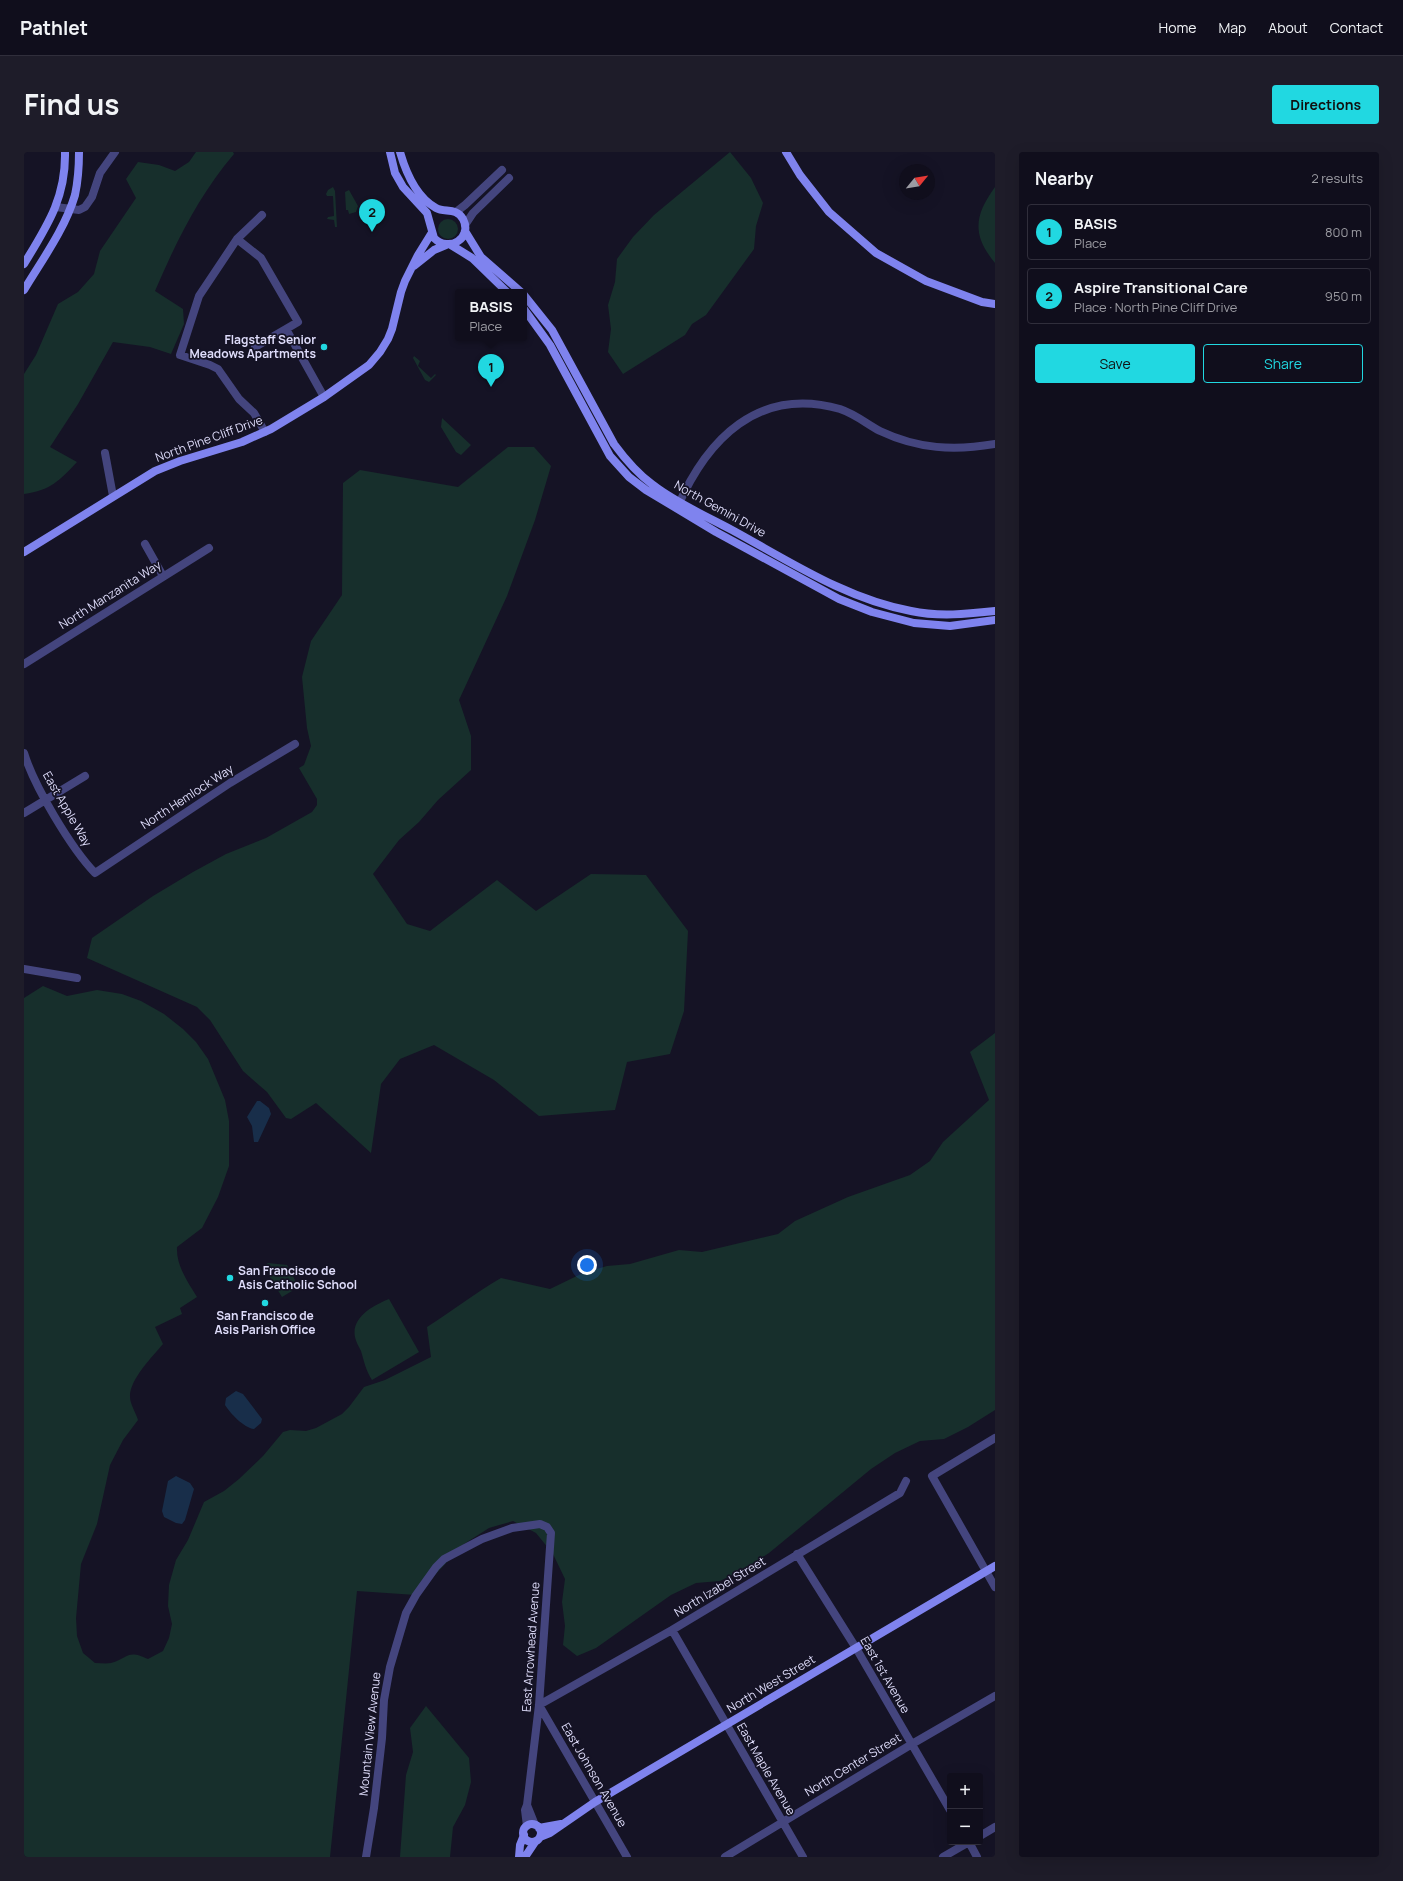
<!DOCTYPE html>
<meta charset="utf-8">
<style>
:root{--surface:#100e1c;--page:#1e1c29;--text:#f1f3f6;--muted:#9c9ca3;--line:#302e3b;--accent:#21d8e1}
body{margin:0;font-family:Manrope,sans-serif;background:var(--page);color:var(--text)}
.controls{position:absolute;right:12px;bottom:12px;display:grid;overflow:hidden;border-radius:4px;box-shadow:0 4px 16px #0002}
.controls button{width:36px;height:36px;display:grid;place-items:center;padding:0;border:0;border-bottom:1px solid var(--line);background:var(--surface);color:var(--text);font:20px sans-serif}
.compass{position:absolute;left:875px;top:12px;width:36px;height:36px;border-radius:50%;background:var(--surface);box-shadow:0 4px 16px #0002;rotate:60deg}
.you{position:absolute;left:563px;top:1113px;width:14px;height:14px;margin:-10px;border:3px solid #fff;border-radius:50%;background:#1a73e8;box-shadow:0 0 0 6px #1a73e833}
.badge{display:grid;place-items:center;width:26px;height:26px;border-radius:50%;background:var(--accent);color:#111;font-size:13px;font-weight:700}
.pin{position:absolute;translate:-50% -33px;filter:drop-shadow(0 1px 2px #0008)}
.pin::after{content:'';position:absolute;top:21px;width:14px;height:12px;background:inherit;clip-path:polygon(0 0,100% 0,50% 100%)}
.popup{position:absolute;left:431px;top:137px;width:72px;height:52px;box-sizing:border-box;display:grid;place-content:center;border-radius:4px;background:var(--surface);filter:drop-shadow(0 1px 3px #0005);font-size:13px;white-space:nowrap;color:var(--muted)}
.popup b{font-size:15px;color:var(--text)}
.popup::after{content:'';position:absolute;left:50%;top:100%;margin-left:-8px;border:8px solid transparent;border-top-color:var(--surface)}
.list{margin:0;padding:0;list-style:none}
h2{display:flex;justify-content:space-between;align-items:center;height:52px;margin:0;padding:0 16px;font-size:17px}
h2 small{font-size:13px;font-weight:400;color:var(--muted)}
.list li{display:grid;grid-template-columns:26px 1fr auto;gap:12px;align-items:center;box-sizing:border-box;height:56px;margin:0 8px 8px;padding:0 8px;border:1px solid var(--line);border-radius:4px}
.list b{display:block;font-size:15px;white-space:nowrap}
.list p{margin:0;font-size:13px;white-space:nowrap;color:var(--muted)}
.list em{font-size:13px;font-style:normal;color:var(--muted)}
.actions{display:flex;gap:8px;padding:12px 16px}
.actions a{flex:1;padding:9px 0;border:1px solid var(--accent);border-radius:4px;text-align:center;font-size:14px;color:var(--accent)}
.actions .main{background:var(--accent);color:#111}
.map{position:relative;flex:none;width:971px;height:1705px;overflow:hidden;border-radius:4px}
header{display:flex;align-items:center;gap:24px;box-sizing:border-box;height:56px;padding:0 20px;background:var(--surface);border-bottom:1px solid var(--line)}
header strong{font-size:19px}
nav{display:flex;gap:22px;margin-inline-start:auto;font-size:14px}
.intro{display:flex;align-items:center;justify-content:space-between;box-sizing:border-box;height:96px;padding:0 24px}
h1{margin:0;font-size:28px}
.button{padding:10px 18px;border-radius:4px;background:var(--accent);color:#111;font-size:14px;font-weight:700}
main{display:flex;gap:24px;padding:0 24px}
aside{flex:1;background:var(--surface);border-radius:4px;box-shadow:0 4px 16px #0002}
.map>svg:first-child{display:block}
.green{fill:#172f2c}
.water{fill:#182e4a}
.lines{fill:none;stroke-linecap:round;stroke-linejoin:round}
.street{stroke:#44457e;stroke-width:8}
.secondary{stroke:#7f83ee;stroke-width:8}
.poi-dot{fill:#21d8e1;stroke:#151325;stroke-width:1.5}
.labels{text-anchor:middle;stroke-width:3.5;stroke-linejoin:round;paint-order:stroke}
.poi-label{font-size:12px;font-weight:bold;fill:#dedcfa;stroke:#151325;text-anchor:end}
.street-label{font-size:12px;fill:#dedcfa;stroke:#151325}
</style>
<header>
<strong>Pathlet</strong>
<nav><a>Home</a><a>Map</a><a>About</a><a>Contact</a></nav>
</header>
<div class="intro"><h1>Find us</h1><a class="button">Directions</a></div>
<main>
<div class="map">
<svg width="971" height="1705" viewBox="0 0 971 1705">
<rect width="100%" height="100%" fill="#151325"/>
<path class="green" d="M 172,0 L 209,0 L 210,2 C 175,43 152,90 131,139 L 159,157 L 160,172 L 147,202 L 126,195 L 89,190 L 54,252 L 26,295 L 53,310 C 35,329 27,338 0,342 L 0,222 L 12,203 L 34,152 L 54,140 L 70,122 L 76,99 L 112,46 L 102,27 L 114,10 L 135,13 L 151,19 L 165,10 Z
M 706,0 L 727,26 L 739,51 L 732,74 L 730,97 L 682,163 L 668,172 L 661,183 L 599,222 L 584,200 L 587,177 L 584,153 L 591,130 L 593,107 L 609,85 L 630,63 Z
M 309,35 L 311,39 L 313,75 L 311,75 L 310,68 L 303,67 L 304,65 L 310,64 L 309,44 L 303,44 L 302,42 L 304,38 Z
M 971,35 L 971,111 C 948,83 950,64 971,35 Z
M 325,38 L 334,54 L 332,60 L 325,62 L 324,58 L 322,58 L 321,40 Z
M414 77a10 10 0 1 1 20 0a10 10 0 1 1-20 0Z
M 390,204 L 396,209 L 394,214 L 407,226 L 411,222 L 412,223 L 405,230 L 401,228 L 389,206 Z
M 418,266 L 447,293 L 437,303 L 432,300 L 417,275 Z
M 484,295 L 510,295 L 527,314 L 511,368 L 483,444 L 435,548 L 447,584 L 447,618 L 414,648 L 395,670 L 375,688 L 349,722 L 383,772 L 406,779 L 473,728 L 512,759 L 567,722 L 622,723 L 664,779 L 660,859 L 646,902 L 603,910 L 591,958 L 515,964 L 470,928 L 410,893 L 376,907 L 357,932 L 347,1001 L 292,951 L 267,967 L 262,966 L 243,940 L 219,919 L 186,868 L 173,855 L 63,806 L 68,786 L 129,744 L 169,720 L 202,702 L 242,686 L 288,660 L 293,653 L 293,647 L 275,616 L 280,613 L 287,594 L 283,576 L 278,525 L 287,489 L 318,443 L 319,331 L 336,318 L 434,335 Z
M 19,834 L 43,844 L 73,838 L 98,842 L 117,849 L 140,862 L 159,877 L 172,890 L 184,907 L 201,948 L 205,969 L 205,1014 L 194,1045 L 178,1076 L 153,1095 C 152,1114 164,1130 173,1145 L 156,1156 L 158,1162 L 131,1175 L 139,1192 C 129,1204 105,1228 106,1245 C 106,1252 112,1261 114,1268 L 99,1288 L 86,1313 L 73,1372 L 57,1412 L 52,1466 L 53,1484 L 59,1501 L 71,1511 C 76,1511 82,1512 87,1511 C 105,1506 103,1497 124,1507 L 139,1499 L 145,1486 L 148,1472 L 144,1454 L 145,1433 L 152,1408 L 164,1388 L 180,1350 L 200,1339 L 215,1327 L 239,1304 L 259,1280 L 266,1278 L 282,1279 L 292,1276 L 318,1262 L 325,1255 L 340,1235 L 361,1228 L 407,1205 L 403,1175 C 428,1159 451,1141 477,1126 L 526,1137 L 559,1121 L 583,1114 L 606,1112 L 655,1098 L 678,1100 L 754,1082 L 771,1069 L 824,1045 L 886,1023 L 906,1009 L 919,990 L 965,948 L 946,900 L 971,881 L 971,1258 L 944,1275 L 920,1287 L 896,1289 L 871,1301 L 847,1317 L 745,1401 L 720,1417 L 696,1429 L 672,1431 L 647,1443 L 572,1496 L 553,1504 L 539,1493 L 541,1474 L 538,1450 L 541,1427 L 529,1402 L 512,1381 L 489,1369 L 465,1376 L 440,1392 L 392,1443 L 333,1439 L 306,1705 L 0,1705 L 0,846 Z
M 244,1111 L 263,1113 L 272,1130 L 268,1139 L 258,1145 L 244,1122 L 246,1121 L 241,1113 Z
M 365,1147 L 395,1200 L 348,1228 C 342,1219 340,1209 337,1199 C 335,1195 332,1190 331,1185 C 327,1165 350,1153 365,1147 Z
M 402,1554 L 445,1606 L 447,1630 L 441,1653 L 429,1675 L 426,1705 L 376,1705 L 382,1623 L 389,1600 L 386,1576 Z"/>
<path class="water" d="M 233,949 L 236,949 L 245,956 L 247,962 L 234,990 L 230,990 L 228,974 L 223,965 Z
M 212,1239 L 219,1242 L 238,1267 L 237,1271 L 230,1277 C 220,1276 206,1261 201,1253 L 202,1246 Z
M 152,1324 L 166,1331 L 170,1337 L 161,1368 L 158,1372 L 152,1371 L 140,1365 L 138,1359 L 144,1329 Z"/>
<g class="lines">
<path class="street" d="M 32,55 L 55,58 L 61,55 L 68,45 L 76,21 L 91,0
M 432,60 L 441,53 L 478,18
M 238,63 L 213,87 L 175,144 L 156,203 L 186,213 L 194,217 L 215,247 L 230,261 L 241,280
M 441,73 L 449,61 L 485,26
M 213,87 L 237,106 L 274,170 L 262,177 L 300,245
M 231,195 L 262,177
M 81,301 L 89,344
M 653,356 C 683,287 734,234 816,257 C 831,262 843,272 856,279 C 894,297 930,299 971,292
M 121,392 L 139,424
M 0,512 L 185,396
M 0,601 C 10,634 47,696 71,721 L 206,631 L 271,592
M 0,661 L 61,624
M 0,817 L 53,826
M 971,1286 L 908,1324 L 971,1435
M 773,1402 L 832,1496 L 926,1658
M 648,1478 L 779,1705
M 515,1553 L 648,1478 L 876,1341 L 882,1329
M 515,1553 L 603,1705
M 503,1653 L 511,1673
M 956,1684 L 971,1675
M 945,1690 L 953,1705
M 342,1705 L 350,1656 L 358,1586 L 360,1548 L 366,1515 L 382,1461 L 392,1443 L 412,1415 L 420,1407 L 458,1387 L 488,1376 L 516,1372 L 523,1375 L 527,1381 L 515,1553 L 503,1653 L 501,1658 L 503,1674
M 701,1705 L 888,1592 L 971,1544
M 919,1705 L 945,1690"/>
<path class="secondary" d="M 366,0 L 371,21 L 379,35 L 403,61 L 410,86 C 425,101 449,86 439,67 C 432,55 421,61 412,56 C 392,45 382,21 376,0
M 762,0 L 776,23 L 805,60 L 852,101 L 902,129 L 958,150 L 971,152
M 441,79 L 457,105 L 497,140
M 427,93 L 448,106 L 483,140
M 0,112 C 23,74 42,46 41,0
M 390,114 L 410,98 L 422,93
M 0,138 C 18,108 41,77 51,43 C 54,29 55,14 55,0
M 500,143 L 528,178 L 590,292 C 601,307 614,322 629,333 C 652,351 682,364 708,378 C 765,409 822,447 887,459 C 915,465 943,462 971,459
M 500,157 L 526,193 L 586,304 L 605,325 L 622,338 L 692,380 L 815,447 L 848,460 L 890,471 L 926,474 L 971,468
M 0,400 L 131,319 L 156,309 L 218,290 L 247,277 L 300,245 L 345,213 L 356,200 L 364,187 L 368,177 L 377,140 L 381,129 L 394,103 L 407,82
M499 1681a9 9 0 1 1 18 0a9 9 0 1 1-18 0Z
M 515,1676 L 537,1672
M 516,1685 L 526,1681 L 571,1650 L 971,1414
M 495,1705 L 496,1693 L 500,1683
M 501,1705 L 511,1690"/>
</g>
<g class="poi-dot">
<circle cx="300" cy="195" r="4"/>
<circle cx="206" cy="1126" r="4"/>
<circle cx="241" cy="1151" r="4"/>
</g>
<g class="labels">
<g class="poi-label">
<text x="292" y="192">Flagstaff Senior<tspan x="292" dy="14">Meadows Apartments</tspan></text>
<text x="214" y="1123" text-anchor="start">San Francisco de<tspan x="214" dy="14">Asis Catholic School</tspan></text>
<text x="241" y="1168" text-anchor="middle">San Francisco de<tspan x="241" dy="14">Asis Parish Office</tspan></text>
</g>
<g class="street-label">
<text transform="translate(185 287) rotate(-20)" y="4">North Pine Cliff Drive</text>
<text transform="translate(696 357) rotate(29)" y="4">North Gemini Drive</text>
<text transform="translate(86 443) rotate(-32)" y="4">North Manzanita Way</text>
<text transform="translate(163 645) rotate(-33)" y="4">North Hemlock Way</text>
<text transform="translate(43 657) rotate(60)" y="4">East Apple Way</text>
<text transform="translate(696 1435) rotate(-31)" y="4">North Izabel Street</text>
<text transform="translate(507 1495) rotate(-86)" y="4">East Arrowhead Avenue</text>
<text transform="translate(861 1523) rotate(60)" y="4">East 1st Avenue</text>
<text transform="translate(747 1532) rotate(-31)" y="4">North West Street</text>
<text transform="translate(346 1582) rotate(-84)" y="4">Mountain View Avenue</text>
<text transform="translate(829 1613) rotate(-31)" y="4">North Center Street</text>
<text transform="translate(742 1617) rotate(60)" y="4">East Maple Avenue</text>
<text transform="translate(570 1623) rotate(60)" y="4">East Johnson Avenue</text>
</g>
</g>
</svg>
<div class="controls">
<button>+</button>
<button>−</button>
</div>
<svg class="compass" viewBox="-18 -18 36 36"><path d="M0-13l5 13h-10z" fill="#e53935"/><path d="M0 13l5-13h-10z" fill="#9c9ca3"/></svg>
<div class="you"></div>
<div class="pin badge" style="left:467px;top:235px">1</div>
<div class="popup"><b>BASIS</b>Place</div>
<div class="pin badge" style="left:348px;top:80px">2</div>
</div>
<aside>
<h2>Nearby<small>2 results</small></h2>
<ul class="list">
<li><span class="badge">1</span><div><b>BASIS</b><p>Place</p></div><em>800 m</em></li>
<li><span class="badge">2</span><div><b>Aspire Transitional Care</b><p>Place · North Pine Cliff Drive</p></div><em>950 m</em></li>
</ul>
<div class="actions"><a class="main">Save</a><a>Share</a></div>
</aside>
</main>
